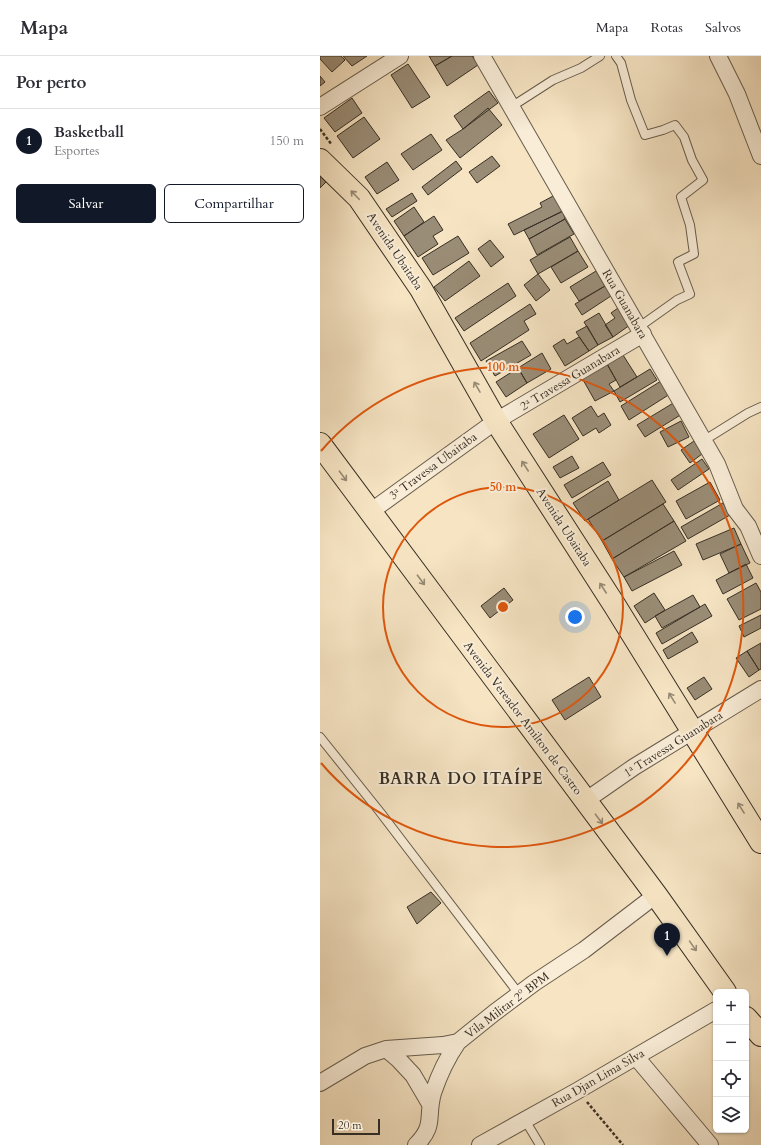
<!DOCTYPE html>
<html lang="pt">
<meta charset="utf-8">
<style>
:root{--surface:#fff;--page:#f2f2f3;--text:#2b2b33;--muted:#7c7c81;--line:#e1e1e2;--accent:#111827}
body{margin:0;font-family:Cardo,serif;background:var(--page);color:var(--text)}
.controls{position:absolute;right:12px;bottom:12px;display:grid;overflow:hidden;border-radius:6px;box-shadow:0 1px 3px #0004}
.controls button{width:36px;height:36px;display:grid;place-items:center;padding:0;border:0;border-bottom:1px solid var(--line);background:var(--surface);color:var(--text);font:20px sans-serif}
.scale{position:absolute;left:12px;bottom:10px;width:48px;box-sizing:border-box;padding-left:4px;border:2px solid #372f24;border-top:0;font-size:11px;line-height:14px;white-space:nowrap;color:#372f24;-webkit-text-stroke:3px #f9edd8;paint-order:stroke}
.you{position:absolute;left:255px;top:561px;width:14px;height:14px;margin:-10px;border:3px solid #fff;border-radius:50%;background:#1a73e8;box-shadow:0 0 0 6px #1a73e833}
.badge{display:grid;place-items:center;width:26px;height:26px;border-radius:50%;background:var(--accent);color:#fff;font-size:13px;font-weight:700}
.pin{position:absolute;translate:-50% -33px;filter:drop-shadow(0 1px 2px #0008)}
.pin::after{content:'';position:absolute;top:21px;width:14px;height:12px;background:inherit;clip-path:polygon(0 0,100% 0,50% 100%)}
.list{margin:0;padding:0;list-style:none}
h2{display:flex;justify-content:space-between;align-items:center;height:52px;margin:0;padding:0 16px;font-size:17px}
h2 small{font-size:13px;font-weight:400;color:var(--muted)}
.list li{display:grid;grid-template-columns:26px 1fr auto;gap:12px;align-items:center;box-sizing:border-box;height:64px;padding:0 16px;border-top:1px solid var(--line)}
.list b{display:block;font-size:15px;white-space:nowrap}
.list p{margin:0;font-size:13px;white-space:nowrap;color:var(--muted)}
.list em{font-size:13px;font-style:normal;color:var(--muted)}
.actions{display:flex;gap:8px;padding:12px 16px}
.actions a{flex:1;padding:9px 0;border:1px solid var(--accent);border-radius:6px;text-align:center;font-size:14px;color:var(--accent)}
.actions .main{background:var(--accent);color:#fff}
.icon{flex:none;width:22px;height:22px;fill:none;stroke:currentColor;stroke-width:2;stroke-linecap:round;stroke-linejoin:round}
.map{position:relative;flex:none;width:441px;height:1089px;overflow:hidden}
header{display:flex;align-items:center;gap:24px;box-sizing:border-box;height:56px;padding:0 20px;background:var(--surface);border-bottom:1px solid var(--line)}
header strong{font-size:19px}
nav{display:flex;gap:22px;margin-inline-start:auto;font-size:14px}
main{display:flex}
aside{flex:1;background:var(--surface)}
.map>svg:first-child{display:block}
.building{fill:#9a8d77;stroke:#372f24}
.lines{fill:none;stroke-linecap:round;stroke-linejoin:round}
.service-casing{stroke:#675c4c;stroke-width:10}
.minor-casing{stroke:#675c4c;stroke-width:18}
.primary-casing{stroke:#372f24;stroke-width:24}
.path{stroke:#372f24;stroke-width:2.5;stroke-dasharray:3 2;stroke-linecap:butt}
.service{stroke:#f9edd8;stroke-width:8}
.minor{stroke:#f9edd8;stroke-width:16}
.primary{stroke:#f6e4c3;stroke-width:22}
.oneway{stroke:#968a74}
.ring{fill:none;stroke:#df570d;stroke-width:2}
.labels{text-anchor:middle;stroke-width:4;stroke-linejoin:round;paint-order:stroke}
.street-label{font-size:12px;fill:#372f24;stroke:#f9edd8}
.district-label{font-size:16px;font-weight:bold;letter-spacing:1px;fill:#372f24;stroke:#f9edd8}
.centre{fill:#df570d;stroke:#f9edd8;stroke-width:2}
.ring-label{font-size:12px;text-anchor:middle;font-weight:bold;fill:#df570d;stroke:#f9edd8;stroke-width:4;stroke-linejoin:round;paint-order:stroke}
</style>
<header>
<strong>Mapa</strong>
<nav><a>Mapa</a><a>Rotas</a><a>Salvos</a></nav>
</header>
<main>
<aside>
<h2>Por perto<small></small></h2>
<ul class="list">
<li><span class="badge">1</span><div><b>Basketball</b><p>Esportes</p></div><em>150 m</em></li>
</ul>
<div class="actions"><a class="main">Salvar</a><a>Compartilhar</a></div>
</aside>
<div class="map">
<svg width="441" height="1089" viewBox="0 0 441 1089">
<rect width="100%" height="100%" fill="#f6e4c3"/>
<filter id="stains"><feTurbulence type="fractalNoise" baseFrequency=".005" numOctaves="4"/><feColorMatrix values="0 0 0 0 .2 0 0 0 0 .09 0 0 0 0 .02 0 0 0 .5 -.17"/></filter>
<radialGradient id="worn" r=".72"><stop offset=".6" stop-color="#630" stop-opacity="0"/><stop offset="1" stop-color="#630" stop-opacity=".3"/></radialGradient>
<path class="building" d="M 0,0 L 21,0 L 25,4 L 12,16 L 0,3 Z
M 23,0 L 47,0 L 32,10 Z
M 109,0 L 132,0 L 115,10 Z
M 132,0 L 152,0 L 158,9 L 127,30 L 115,10 Z
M 88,8 L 110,41 L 92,52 L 71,19 Z
M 0,20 L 5,26 L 0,30 Z
M 169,35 L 178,47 L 143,73 L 134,60 Z
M 32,42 L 42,57 L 15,76 L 4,62 Z
M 168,52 L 182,69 L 140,102 L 126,84 L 143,73 Z
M 44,61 L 60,83 L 33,102 L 17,80 Z
M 111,78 L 122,94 L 93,114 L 81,98 Z
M 172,100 L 180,110 L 157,127 L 149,116 Z
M 136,105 L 142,113 L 108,139 L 102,131 Z
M 67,106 L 79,124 L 57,138 L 45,121 Z
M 0,120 L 6,126 L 0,132 Z
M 92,137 L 97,145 L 72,161 L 66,153 Z
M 235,139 L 243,155 L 194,179 L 188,168 L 222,151 L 220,147 Z
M 94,151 L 104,166 L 84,180 L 74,165 Z
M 243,155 L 245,163 L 209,183 L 204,174 Z
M 114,160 L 123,174 L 113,180 L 118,188 L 98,201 L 84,180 Z
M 245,163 L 254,178 L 217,199 L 209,183 Z
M 138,180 L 149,197 L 113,219 L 102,202 Z
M 250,181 L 258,195 L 218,218 L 210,204 Z
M 170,184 L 184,201 L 171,211 L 158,193 Z
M 258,195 L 268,211 L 241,227 L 231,211 Z
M 149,205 L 160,220 L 125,245 L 114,231 Z
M 276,215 L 285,230 L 259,245 L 250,231 Z
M 218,218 L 230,234 L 216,245 L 204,229 Z
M 188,227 L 196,240 L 144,275 L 135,262 Z
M 285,230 L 291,240 L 262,259 L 255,248 Z
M 210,248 L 216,258 L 204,265 L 209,274 L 161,305 L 150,287 Z
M 298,252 L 310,269 L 293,281 L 285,269 L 295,262 L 291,257 Z
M 279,257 L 293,281 L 278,289 L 264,266 Z
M 267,270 L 278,289 L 269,295 L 256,276 Z
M 259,281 L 269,295 L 245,310 L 233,290 L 244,283 L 247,288 Z
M 202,285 L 211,299 L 175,320 L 166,305 Z
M 222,297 L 231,313 L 207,327 L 198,312 Z
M 303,299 L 317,321 L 300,331 L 287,308 Z
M 287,308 L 296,324 L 289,328 L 294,335 L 275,345 L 262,322 Z
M 198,312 L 207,327 L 186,341 L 176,326 Z
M 330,313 L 337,324 L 300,346 L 294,335 Z
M 341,325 L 350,338 L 309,364 L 301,350 Z
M 355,346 L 362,358 L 325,381 L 317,369 Z
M 271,350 L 278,361 L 284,357 L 291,369 L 279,377 L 276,372 L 263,380 L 252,362 Z
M 244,359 L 259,383 L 229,402 L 213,378 Z
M 361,365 L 369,381 L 348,391 L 340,376 Z
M 374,385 L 382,398 L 370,407 L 361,394 Z
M 252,400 L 259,412 L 240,422 L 233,411 Z
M 382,403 L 389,413 L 358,434 L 351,424 Z
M 283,406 L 291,419 L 252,442 L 244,429 Z
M 332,424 L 346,446 L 282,485 L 268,463 Z
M 288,425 L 299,444 L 265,465 L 253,447 Z
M 390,426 L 400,444 L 366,463 L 356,445 Z
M 403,447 L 410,459 L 368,483 L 361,471 Z
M 343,448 L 354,465 L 292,503 L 282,485 Z
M 354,465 L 366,485 L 304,521 L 292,503 Z
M 414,472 L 421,488 L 383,504 L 376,488 Z
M 421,488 L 430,507 L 409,517 L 400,498 Z
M 354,495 L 362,509 L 312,535 L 304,521 Z
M 426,508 L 433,522 L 403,538 L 396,524 Z
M 436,527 L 441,536 L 441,553 L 419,564 L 407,543 Z
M 184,532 L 193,544 L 170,562 L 161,550 Z
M 334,537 L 345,554 L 325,567 L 314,550 Z
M 373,539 L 380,551 L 342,572 L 335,560 Z
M 385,548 L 392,560 L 342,588 L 336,577 Z
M 441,559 L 441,572 L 424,581 L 419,570 Z
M 372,576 L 378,586 L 348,603 L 343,594 Z
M 441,587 L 441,613 L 439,614 L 427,595 Z
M 427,595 L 439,614 L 429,621 L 416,602 Z
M 269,621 L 281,641 L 245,664 L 232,644 Z
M 384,621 L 392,633 L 375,644 L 367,632 Z
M 111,836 L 121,847 L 97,868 L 87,851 Z"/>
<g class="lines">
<g class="service-casing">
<path id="service" d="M 296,0 L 301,7 L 311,44 L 325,79 L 343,74 L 355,69 L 364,81 L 372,104 L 383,124 L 361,141 L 370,169 L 374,198 L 358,206 L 370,238 L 357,244 L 319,271
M 191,51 L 233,24 L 261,12 L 280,0
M 383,385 L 428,357 L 441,351
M 0,681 L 60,756 L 199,938
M 205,1064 L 220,1089"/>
</g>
<g class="minor-casing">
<path id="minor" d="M 162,0 L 397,408 L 415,453 L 428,470 L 441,500
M 398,0 L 417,38 L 441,100
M 0,51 L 80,0
M 50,456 L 176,365 L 323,278
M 265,745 L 314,711 L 441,633
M 66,993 L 79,1004 L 93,1019 L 110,1048
M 316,1001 L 390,1089
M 0,1027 L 45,1000 L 66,993 L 123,989 L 138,986 L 174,957 L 214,927 L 264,894 L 336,839
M 96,1089 C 116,1069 106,1061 113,1037 C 119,1019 127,1002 138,986
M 160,1089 L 257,1035 L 396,954"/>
</g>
<g class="primary-casing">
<path id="primary" d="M 0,104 L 39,142 L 101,233 L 176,365 L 295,550 L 441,786
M 0,388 L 336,839 L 405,936
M 426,962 L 441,979"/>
</g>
<path class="path" d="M 0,73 L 12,89
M 267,1046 L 303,1089"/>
<use href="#service" class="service"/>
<use href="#minor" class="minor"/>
<use href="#primary" class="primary"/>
</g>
<defs><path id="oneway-shaft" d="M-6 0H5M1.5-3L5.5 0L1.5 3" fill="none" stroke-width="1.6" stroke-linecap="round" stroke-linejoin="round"/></defs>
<g class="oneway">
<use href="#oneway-shaft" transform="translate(35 139) rotate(-134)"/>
<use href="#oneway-shaft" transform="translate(157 331) rotate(-120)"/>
<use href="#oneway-shaft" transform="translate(205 410) rotate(-123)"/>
<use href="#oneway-shaft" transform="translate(23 420) rotate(53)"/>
<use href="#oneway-shaft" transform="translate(101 524) rotate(53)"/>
<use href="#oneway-shaft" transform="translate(283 532) rotate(-123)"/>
<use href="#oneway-shaft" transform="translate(352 642) rotate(-122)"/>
<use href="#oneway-shaft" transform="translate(421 752) rotate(-122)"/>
<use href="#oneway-shaft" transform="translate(279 763) rotate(53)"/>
<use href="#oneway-shaft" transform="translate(373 890) rotate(55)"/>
</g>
<g class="ring">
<circle cx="183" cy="551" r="120"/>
<path d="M1 395A240 240 0 1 1 1 707"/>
</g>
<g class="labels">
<g class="street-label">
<text transform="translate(75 195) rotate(56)" y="4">Avenida Ubaitaba</text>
<text transform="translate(305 248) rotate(60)" y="4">Rua Guanabara</text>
<text transform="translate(250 322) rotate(-31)" y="4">2ª Travessa Guanabara</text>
<text transform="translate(113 410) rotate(-36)" y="4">3ª Travessa Ubaitaba</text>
<text transform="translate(244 471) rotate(57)" y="4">Avenida Ubaitaba</text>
<text transform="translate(203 662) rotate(53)" y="4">Avenida Vereador Amilton de Castro</text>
<text transform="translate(353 688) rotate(-32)" y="4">1ª Travessa Guanabara</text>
<text transform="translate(187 949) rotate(-37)" y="4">Vila Militar 2º BPM</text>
<text transform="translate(278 1022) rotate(-30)" y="4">Rua Djan Lima Silva</text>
</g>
<g class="district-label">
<text x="141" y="728">BARRA DO ITAÍPE</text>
</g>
</g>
<circle cx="183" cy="551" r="6" class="centre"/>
<g class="ring-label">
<text x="183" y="315">100 m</text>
<text x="183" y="435">50 m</text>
</g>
<rect width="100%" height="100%" filter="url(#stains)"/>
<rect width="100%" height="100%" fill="url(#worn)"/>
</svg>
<div class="controls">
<button>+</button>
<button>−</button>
<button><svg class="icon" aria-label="locate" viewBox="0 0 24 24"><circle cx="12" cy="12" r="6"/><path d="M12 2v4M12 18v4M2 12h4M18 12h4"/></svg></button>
<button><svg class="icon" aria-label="layers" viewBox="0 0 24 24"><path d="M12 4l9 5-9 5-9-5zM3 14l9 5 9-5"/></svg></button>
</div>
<div class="scale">20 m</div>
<div class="you"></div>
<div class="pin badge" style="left:347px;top:900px">1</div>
</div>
</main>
